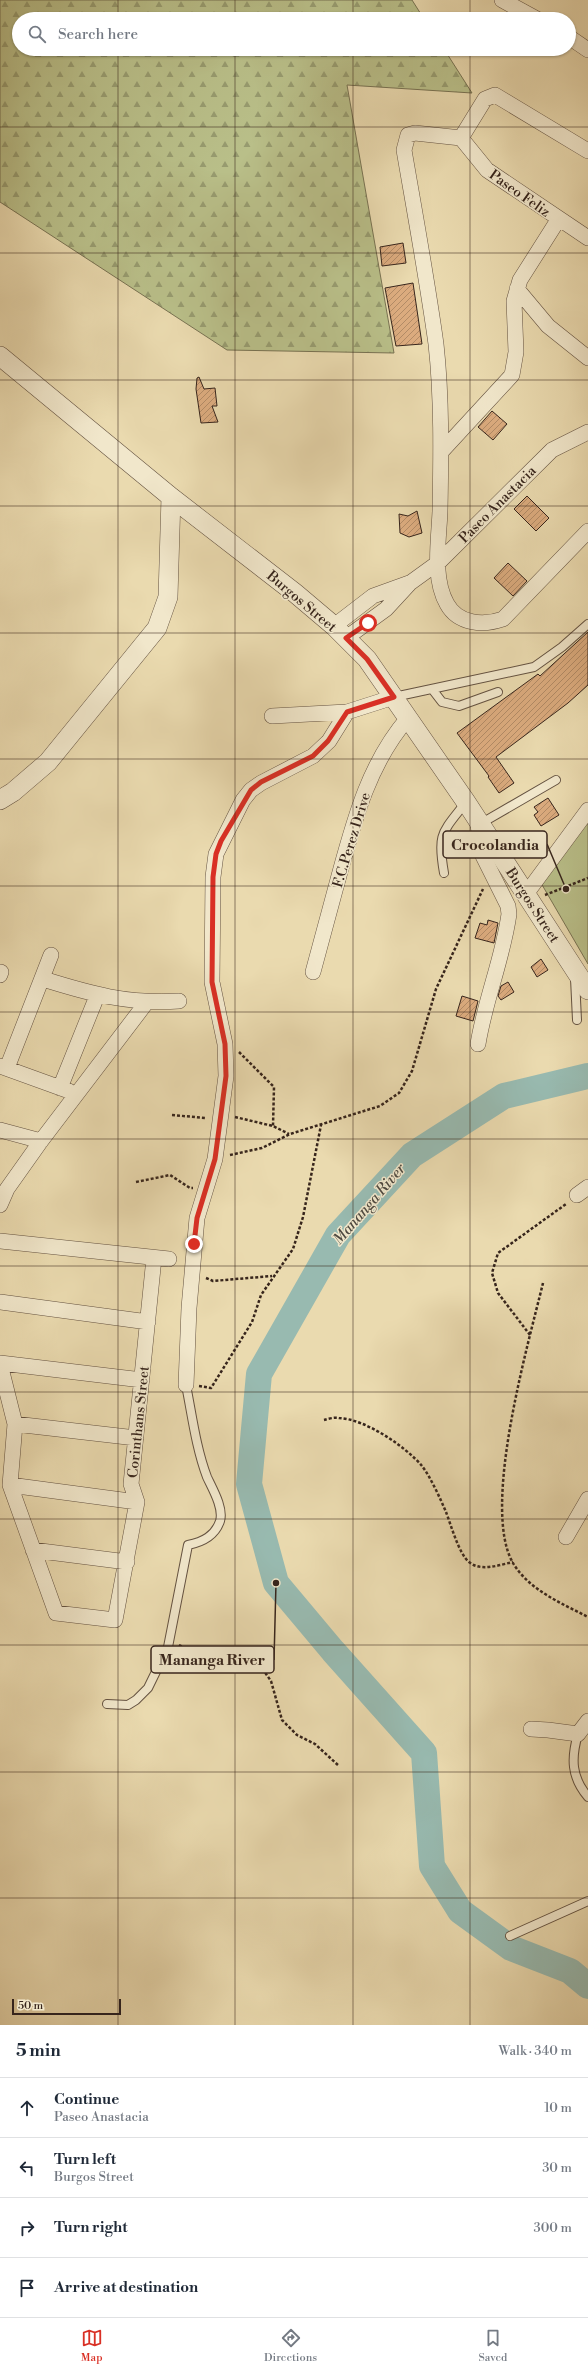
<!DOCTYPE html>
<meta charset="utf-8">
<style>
:root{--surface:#fff;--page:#f6f6f7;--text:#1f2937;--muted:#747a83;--line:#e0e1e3;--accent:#d93025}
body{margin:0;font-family:"Libre Bodoni",serif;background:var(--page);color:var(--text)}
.scale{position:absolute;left:12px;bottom:10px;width:109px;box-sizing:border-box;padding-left:4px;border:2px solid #37251c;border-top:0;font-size:11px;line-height:14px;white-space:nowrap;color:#37251c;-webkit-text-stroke:3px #f1e7cb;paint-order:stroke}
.stop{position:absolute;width:12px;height:12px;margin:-9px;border:3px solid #d93025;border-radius:50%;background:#fff}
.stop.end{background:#d93025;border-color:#fff;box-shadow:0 1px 4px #0008}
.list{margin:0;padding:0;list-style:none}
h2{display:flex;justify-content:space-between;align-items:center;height:52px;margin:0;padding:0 16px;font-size:17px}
h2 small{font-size:13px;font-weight:400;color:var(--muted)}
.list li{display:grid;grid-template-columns:26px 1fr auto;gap:12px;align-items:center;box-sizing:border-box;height:60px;padding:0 16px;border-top:1px solid var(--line)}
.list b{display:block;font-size:15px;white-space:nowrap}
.list p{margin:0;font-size:13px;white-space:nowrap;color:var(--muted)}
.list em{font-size:13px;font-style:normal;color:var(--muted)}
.icon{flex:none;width:22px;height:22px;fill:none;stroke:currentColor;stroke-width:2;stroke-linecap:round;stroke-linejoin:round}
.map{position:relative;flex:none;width:588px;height:2025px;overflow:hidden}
.search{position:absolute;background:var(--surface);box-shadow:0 1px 3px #0004;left:12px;right:12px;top:12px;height:44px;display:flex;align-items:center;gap:10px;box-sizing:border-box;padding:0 14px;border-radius:22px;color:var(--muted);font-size:15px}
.sheet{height:292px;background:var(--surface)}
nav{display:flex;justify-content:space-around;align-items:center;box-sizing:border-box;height:56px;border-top:1px solid var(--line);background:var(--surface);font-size:11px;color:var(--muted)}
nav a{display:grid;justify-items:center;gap:2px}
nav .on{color:var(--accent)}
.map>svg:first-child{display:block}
.forest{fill:url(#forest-firs);stroke:#787252}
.park{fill:#b9bf89;stroke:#787252}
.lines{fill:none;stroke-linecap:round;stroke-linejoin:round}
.river{stroke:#98bab0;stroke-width:26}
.building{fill:url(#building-hatch);stroke:#37251c}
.service-casing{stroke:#645241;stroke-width:10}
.minor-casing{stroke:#645241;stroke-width:16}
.tertiary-casing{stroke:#645241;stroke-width:20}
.path{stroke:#37251c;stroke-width:2.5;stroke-dasharray:3 2;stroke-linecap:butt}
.service{stroke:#f1e7cb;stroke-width:8}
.minor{stroke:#f1e7cb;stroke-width:15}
.tertiary{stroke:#f1e7cb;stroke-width:19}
.route{stroke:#d93025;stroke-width:5}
.grid{fill:none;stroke:#37251c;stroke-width:1;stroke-opacity:0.55}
.labels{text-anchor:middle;stroke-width:3;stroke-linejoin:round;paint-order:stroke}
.street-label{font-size:14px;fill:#37251c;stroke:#f1e7cb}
.water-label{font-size:15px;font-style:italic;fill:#4f4a41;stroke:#f1e7cb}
.leader{fill:none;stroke:#37251c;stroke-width:1.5}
.callout-dot{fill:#37251c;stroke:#f1e7cb;stroke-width:1.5}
.callout{fill:#f1e7cb;stroke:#37251c;stroke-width:1.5}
.callout-label{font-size:15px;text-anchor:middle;font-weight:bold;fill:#37251c}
</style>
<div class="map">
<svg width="588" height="2025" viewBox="0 0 588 2025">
<defs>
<pattern id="forest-firs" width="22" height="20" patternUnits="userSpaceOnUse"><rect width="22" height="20" fill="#b9bf89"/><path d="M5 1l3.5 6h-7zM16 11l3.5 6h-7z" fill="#979b6f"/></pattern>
<pattern id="building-hatch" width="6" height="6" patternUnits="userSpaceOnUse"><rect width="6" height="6" fill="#dbab7e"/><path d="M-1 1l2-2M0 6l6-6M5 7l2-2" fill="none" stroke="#b28b66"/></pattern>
</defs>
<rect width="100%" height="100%" fill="#eadaaf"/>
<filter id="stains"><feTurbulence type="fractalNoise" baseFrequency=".005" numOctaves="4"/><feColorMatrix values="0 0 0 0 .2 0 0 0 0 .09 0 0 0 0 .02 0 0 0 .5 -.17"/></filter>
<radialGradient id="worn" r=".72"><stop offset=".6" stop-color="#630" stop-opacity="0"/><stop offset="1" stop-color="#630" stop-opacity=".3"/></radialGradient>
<path class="forest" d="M 0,0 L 412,0 L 424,19 L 19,19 L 19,49 L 444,49 L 472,93 L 347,85 L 394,353 L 227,350 L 0,202 Z"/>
<path class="park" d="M 585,824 L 588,824 L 588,964 L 541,883 Z"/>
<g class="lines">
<path class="river" d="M 588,1076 L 504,1096 L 412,1155 L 338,1235 L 259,1374 L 249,1484 L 276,1583 L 333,1651 L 424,1753 L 432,1866 L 460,1911 L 511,1948 L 570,1971 L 588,1986"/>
</g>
<path class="building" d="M 403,243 L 406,263 L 382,266 L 380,247 Z
M 413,283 L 422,344 L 396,346 L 385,288 Z
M 199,377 L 204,389 L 215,388 L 217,406 L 212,406 L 218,422 L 201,423 L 196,389 L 197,378 Z
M 492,411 L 507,424 L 493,440 L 478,427 Z
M 527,496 L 549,518 L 536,531 L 514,509 Z
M 417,511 L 422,533 L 409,537 L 400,533 L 399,514 L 408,516 Z
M 508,563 L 527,581 L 513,596 L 494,578 Z
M 588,632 L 588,685 L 568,703 L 496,757 L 514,783 L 499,793 L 488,777 L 489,776 L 457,733 L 538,674 L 540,676 Z
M 548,798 L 559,815 L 541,826 L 534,815 L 538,812 L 534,807 Z
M 488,920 L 498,923 L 494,943 L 475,938 L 480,923 L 487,925 Z
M 541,959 L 548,970 L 537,977 L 531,967 Z
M 508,982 L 514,992 L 501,1000 L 498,996 L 501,986 Z
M 462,996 L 478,1001 L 473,1021 L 456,1016 Z"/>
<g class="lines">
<g class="service-casing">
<path id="service" d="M 432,689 L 442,702 L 459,706 L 498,692
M 394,697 L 534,667 L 562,647 L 588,624
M 480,824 L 556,780
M 444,873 C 437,833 442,833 466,802
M 575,978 L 577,1020
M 107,1704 L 128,1705 L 136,1700 L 148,1688 L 168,1647 L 188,1545 C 203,1542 215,1536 220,1521 C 224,1508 212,1488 207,1477 C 196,1448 192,1415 186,1385
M 578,1734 C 571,1758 571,1777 588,1797
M 510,1936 L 588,1901"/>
</g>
<g class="minor-casing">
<path id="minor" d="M 502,0 L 537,19
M 569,37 L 588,50
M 461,138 L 487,170 L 588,238
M 588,151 L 495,95 L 485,99 L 461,138 L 415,133 L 408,135 L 404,150 C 415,214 427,279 436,344 C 442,398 441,457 440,511 C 439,539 432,578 447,604 C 458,624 483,626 503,619 L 588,531
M 517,289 L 548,326 L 588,358
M 441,452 L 512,375 L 516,352 L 514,301 L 520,280 L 558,220
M 334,626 L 373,596 L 409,583
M 346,638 L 386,609 L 410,583 L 439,562 L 552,450 L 588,432
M 272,716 L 347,712 L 394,697
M 477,819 L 483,856 L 508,906 L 509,914 C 503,958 485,1000 478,1044
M 526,894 L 588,810
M 313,972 C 322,938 331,905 340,872 C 355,817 370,762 408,718
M 0,975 L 1,972
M 43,979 C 91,994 127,1004 179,1001
M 0,1066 L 69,1091
M 7,1068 L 51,955
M 60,1088 L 97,996
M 0,1130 L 41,1141
M 577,1195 L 588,1187
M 0,1205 L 7,1189 L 41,1141 L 146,1003
M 0,1241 L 169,1259
M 0,1302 L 148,1322
M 0,1363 L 142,1380
M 0,1364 L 15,1424 L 10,1485 L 56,1613 L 115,1620 L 137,1502 L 131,1484 L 154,1258
M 186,1385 L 189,1308 L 197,1218 L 215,1159 L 226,1076 L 225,1044 L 212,982 L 213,877 L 216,854 L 243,800 L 251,790 L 261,783 L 313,756 L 329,741 L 347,712
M 15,1424 L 136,1438
M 10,1485 L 137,1502
M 566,1537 L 588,1499
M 33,1550 L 127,1562
M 531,1729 L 548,1730 L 578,1734 L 588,1721"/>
</g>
<g class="tertiary-casing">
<path id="tertiary" d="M 0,356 L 171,497 L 295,593 L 334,626 L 367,659 L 466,802 L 588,990
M 0,800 L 13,792 L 48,762 L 157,628 L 168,597 L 171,497"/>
</g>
<path class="path" d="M 545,895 L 588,878
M 239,1052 L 274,1087 L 273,1126
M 172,1115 L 206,1118
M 235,1117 L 273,1126 L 289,1134
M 230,1155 L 262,1148 L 290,1134 L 380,1106 L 399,1093 L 412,1071 L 436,989 L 483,889
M 136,1182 L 170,1175 L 190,1188 L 193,1188
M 206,1278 L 213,1281 L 272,1276
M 543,1283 C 528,1345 481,1508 513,1563 C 529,1590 561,1603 588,1617
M 530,1335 L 498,1293 L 492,1273 L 498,1253 L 566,1204
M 199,1386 L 211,1388 L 252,1322 L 261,1295 L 293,1249 L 303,1217 L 321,1125
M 324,1420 C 328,1419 334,1417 339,1418 C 365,1419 405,1446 422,1466 C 430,1476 441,1500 446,1512 C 451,1525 459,1554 469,1562 C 481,1572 499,1565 513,1562
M 179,1645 L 208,1661 L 259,1664 L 271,1681 L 282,1720 L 297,1735 L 315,1744 L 339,1766"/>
<use href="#service" class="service"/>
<use href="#minor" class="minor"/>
<use href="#tertiary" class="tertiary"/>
</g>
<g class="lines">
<path class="route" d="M 194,1244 L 197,1218 L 215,1159 L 226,1076 L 225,1044 L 212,982 L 213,877 L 216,854 L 221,841 L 251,790 L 261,782 L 313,756 L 328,741 L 347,712 L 394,697 L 367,659 L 346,638 L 368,623"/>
</g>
<path class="grid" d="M 118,0 L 118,19M 235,0 L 235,19M 353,0 L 353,19M 470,0 L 470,19M 118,49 L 118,2025M 235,49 L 235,2025M 353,49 L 353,2025M 470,49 L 470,2025M 0,127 L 588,127M 0,253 L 588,253M 0,380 L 588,380M 0,506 L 588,506M 0,633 L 588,633M 0,759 L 588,759M 0,886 L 588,886M 0,1012 L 588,1012M 0,1139 L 588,1139M 0,1266 L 588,1266M 0,1392 L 588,1392M 0,1519 L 588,1519M 0,1645 L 588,1645M 0,1772 L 588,1772M 0,1898 L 588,1898"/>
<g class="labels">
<g class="street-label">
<text transform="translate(520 193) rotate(35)" y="5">Paseo Feliz</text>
<text transform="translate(497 504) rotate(-45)" y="5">Paseo Anastacia</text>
<text transform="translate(302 601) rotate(40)" y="5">Burgos Street</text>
<text transform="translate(351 840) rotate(-73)" y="5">F.C.Perez Drive</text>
<text transform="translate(533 905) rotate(57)" y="5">Burgos Street</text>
<text transform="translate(138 1422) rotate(-84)" y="5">Corinthans Street</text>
</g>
<g class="water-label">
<text transform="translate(369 1204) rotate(-49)" y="5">Mananga River</text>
</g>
</g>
<path class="leader" d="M566 889L547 844M276 1583L274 1660"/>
<g class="callout-dot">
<circle cx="566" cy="889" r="4"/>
<circle cx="276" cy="1583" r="4"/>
</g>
<g class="callout">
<rect x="443" y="831" width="104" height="27" rx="4"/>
<rect x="151" y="1646" width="123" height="27" rx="4"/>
</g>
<g class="callout-label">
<text x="495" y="850">Crocolandia</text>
<text x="212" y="1665">Mananga River</text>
</g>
<rect width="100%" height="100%" filter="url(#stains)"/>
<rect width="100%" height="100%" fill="url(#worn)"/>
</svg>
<div class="scale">50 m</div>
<div class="stop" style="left:368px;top:623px"></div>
<div class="stop end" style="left:194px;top:1244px"></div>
<div class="search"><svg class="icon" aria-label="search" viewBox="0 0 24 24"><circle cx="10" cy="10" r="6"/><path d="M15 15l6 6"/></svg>Search here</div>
</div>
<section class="sheet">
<h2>5 min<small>Walk · 340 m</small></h2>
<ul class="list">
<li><svg class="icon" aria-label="ahead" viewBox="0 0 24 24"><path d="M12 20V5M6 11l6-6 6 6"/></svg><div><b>Continue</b><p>Paseo Anastacia</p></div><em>10 m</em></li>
<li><svg class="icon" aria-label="left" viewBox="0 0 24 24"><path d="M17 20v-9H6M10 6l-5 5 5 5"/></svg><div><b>Turn left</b><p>Burgos Street</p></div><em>30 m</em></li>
<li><svg class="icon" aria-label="right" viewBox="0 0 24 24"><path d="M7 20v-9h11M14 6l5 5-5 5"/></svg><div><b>Turn right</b></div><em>300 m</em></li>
<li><svg class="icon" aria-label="arrive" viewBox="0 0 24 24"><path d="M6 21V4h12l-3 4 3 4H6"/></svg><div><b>Arrive at destination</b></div></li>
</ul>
</section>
<nav>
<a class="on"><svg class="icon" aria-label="map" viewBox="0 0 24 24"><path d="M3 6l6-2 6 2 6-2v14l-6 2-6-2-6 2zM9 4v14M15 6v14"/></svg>Map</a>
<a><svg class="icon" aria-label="directions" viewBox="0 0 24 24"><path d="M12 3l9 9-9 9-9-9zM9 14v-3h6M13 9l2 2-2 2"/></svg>Directions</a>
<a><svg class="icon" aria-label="saved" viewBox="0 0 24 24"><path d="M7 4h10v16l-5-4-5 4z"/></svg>Saved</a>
</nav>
